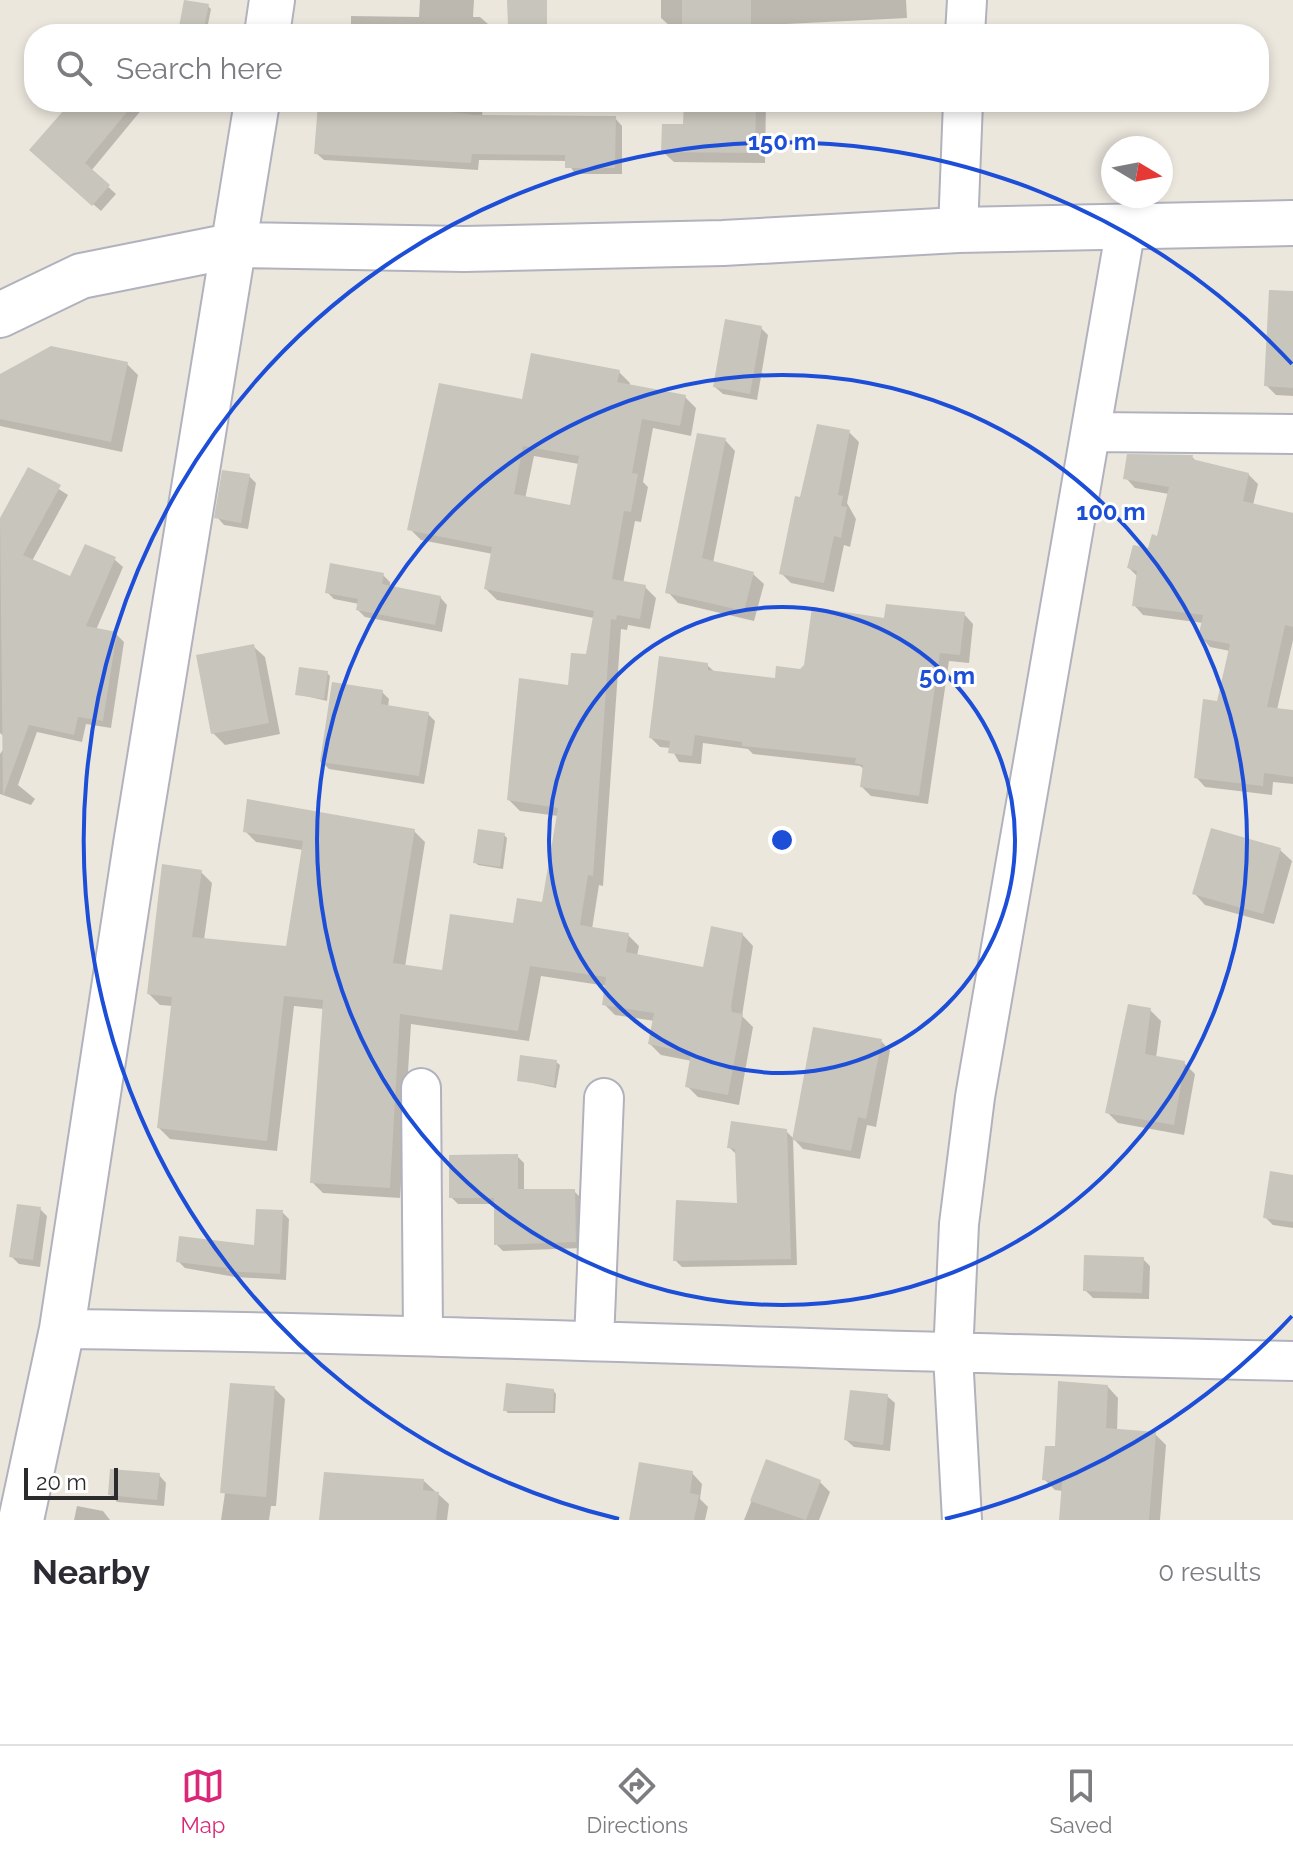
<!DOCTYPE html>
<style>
:root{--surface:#fff;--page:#f2f2f3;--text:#2b2b33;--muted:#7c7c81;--line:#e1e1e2;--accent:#db2777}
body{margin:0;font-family:Raleway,sans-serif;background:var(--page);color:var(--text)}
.compass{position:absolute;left:1101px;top:136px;width:72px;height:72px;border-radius:50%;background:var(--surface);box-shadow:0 4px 12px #0003;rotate:100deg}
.scale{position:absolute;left:24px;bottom:20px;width:94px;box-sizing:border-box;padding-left:8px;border:4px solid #2b2b2b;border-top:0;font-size:22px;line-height:28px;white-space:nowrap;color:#2b2b2b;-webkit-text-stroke:6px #fff;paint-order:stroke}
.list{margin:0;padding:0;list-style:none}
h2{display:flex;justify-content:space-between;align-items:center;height:104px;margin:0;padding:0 32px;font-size:34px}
h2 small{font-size:26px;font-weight:400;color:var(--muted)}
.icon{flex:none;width:44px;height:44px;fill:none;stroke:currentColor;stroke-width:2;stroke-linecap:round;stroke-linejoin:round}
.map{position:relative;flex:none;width:1293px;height:1520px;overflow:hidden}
.search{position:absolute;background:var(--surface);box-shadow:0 4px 12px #0003;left:24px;right:24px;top:24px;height:88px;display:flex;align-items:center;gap:20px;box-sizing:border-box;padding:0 28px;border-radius:32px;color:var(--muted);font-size:30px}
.sheet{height:224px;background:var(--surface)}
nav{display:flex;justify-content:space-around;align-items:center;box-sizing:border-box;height:112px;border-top:2px solid var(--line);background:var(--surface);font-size:22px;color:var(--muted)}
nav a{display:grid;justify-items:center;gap:4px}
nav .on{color:var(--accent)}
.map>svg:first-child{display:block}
.shadow{fill:#0003;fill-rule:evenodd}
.building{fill:#c8c5bc;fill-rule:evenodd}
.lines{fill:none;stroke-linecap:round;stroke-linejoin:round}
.street-casing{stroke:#b1b2be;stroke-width:42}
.secondary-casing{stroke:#b1b2be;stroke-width:48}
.street{stroke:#fff;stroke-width:38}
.secondary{stroke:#fff;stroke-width:44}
.ring{fill:none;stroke:#1d4ed8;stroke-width:4}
.centre{fill:#1d4ed8;stroke:#fff;stroke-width:4}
.ring-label{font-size:24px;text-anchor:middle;font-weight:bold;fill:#1d4ed8;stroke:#fff;stroke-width:6;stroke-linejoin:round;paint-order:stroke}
</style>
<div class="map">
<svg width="1293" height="1520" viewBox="0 0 1293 1520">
<rect width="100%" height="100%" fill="#ece7dd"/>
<path class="shadow" d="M 420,0 L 474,0 L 473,17 L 480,17 L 488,24 L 487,34 L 351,34 L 351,16 L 419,17 Z
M 661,0 L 906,0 L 907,18 L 766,25 L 766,34 L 684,34 L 684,28 L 672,28 L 661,18 Z
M 208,6 L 211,9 L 206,34 L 181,27 Z
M 68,102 L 148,102 L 91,171 L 116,194 L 101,211 L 39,157 Z
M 320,102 L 483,102 L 482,117 L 615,118 L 622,126 L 622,174 L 575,174 L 567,161 L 479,160 L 478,170 L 324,160 L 316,153 Z
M 686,102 L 766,102 L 765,163 L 674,162 L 663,152 L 685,126 Z
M 1293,293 L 1293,396 L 1276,395 L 1266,385 Z
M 761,328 L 768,335 L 757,400 L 723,394 L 715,387 Z
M 127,364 L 138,375 L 122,452 L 0,426 L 0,377 Z
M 619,372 L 630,383 L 629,387 L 685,397 L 696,408 L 691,436 L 653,428 L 643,482 L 648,487 L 641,522 L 635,521 L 623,584 L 645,587 L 656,598 L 650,629 L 628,625 L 627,630 L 621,629 L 603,886 L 599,885 L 592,929 L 628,935 L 639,946 L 637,956 L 705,969 L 742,934 L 753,946 L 742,1016 L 753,1027 L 739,1105 L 698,1097 L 687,1086 L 692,1061 L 661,1055 L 650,1044 L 655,1021 L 615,1015 L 604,1004 L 607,986 L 541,976 L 529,1041 L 411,1024 L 400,1198 L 323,1193 L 312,1182 L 324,1009 L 294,1006 L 277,1151 L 170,1139 L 159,1128 L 173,1006 L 160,1005 L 149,994 L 201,872 L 212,883 L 204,940 L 288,948 L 303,850 L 256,842 L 245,831 L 414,831 L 425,842 L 405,967 L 443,973 L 544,905 L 558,816 L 520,811 L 509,800 L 588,656 L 594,618 L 497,600 L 486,589 L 493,554 L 421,540 L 410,529 L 524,402 ZM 534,456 L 579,464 L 572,507 L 525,499 Z
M 849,432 L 859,442 L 847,503 L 856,519 L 850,547 L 844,545 L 834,592 L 791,583 L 781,573 L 801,500 Z
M 725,440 L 735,451 L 713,563 L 753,574 L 764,584 L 754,621 L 678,603 L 668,592 Z
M 1192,457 L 1197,462 L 1248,474 L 1258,484 L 1253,505 L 1292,515 L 1293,512 L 1293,640 L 1277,710 L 1293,712 L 1293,784 L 1273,782 L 1272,795 L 1205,787 L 1196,777 L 1219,703 L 1230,651 L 1210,647 L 1201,637 L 1203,623 L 1143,615 L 1134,605 L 1138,577 L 1129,568 L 1159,538 L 1169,494 L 1135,488 L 1126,478 Z
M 28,469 L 68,495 L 32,561 L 71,578 L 114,559 L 123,567 L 96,630 L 116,634 L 124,642 L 111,728 L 86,724 L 82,742 L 37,732 L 18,785 L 35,799 L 31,805 L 0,794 L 0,754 L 9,741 L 0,733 L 0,523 Z
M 249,476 L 256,483 L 248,529 L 224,525 L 217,517 Z
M 383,575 L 390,582 L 390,588 L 440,597 L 447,605 L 442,632 L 365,617 L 358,610 L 359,604 L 334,599 L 327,592 Z
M 964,614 L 973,624 L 969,663 L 949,661 L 928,804 L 871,796 L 862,787 L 865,770 L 860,766 L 753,754 L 748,749 L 703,743 L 701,764 L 679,762 L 671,748 L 660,747 L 651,738 L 707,665 L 716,673 L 777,680 L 801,671 L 886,620 Z
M 253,646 L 265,657 L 280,734 L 225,745 L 213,733 Z
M 327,673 L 330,676 L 327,701 L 297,694 Z
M 382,692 L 389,699 L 388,707 L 428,714 L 435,721 L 424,784 L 329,769 L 322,762 Z
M 504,835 L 507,838 L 503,869 L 478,865 L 475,862 Z
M 1280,850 L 1292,861 L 1274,924 L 1205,905 L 1194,893 Z
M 1150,1010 L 1161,1021 L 1156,1058 L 1184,1063 L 1195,1074 L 1184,1135 L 1118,1123 L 1107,1112 Z
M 881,1041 L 890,1050 L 876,1127 L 867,1125 L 860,1159 L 803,1149 L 793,1138 L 797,1265 L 682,1267 L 675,1260 L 739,1205 L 736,1154 L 729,1147 L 786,1131 L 794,1139 Z
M 556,1062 L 560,1065 L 556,1088 L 519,1080 Z
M 517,1156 L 524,1163 L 524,1191 L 574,1191 L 581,1198 L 582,1248 L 503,1251 L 496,1244 L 496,1204 L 458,1204 L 451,1197 Z
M 1293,1177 L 1293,1228 L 1273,1225 L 1265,1217 Z
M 40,1209 L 47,1216 L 40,1267 L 19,1264 L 12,1257 Z
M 282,1212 L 289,1219 L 286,1280 L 235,1277 L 185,1268 L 178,1261 L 256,1248 Z
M 1143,1259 L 1150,1266 L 1149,1299 L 1093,1298 L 1085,1290 Z
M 1108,1387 L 1118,1398 L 1117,1431 L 1155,1434 L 1166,1445 L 1160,1520 L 1061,1520 L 1063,1491 L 1055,1490 L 1044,1479 L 1056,1448 Z
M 274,1388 L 285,1399 L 276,1506 L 271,1506 L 269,1520 L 221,1520 L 225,1493 Z
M 553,1390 L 556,1394 L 555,1413 L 508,1413 L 505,1410 Z
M 887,1396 L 895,1403 L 890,1451 L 854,1447 L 846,1440 Z
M 767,1462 L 820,1482 L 830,1492 L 819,1520 L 744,1520 Z
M 692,1473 L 702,1484 L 700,1499 L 708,1507 L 705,1520 L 631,1520 Z
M 159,1475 L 166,1483 L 164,1506 L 117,1502 L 110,1494 Z
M 424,1481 L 449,1504 L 447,1520 L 321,1520 Z
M 77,1506 L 103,1511 L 110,1520 L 74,1520 Z"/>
<path class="building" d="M 184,0 L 209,4 L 203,32 L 179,27 Z
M 507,0 L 547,0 L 547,27 L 508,26 Z
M 682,0 L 751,0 L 751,34 L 682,34 Z
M 71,102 L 135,102 L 85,163 L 110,185 L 92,206 L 29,150 Z
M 684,102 L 756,102 L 755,153 L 661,152 L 662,124 L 683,124 Z
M 318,104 L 407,110 L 407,107 L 476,115 L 616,116 L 615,168 L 565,168 L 565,155 L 472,154 L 471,163 L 314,154 Z
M 1269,290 L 1293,291 L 1293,388 L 1264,386 Z
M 725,319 L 762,326 L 750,394 L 713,387 Z
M 51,346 L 128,362 L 111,442 L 0,419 L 0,374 Z
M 531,353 L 620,370 L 617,382 L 686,395 L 680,426 L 642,419 L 632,473 L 638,474 L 631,512 L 624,511 L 612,579 L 646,585 L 640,619 L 617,615 L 616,620 L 611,619 L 593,876 L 588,875 L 580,925 L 629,933 L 626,952 L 703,967 L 711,926 L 743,933 L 731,1006 L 732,1012 L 743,1014 L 728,1095 L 685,1087 L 691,1053 L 648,1044 L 654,1013 L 602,1005 L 606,977 L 530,966 L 518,1031 L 400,1014 L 390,1188 L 310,1183 L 323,1000 L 284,996 L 267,1141 L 157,1128 L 172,997 L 147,994 L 162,864 L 202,870 L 192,937 L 286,946 L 303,841 L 243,832 L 247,799 L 415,829 L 393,963 L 442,970 L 450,914 L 513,923 L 517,898 L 542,902 L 558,808 L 507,800 L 519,678 L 568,685 L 571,653 L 586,654 L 594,611 L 484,589 L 492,547 L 407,530 L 439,383 L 522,399 ZM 523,446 L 579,456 L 570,505 L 514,494 Z
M 817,424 L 850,430 L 838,495 L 843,496 L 841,506 L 847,507 L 841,538 L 834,536 L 824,583 L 779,574 L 795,496 L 800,497 Z
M 697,433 L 726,438 L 702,558 L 754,572 L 744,611 L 665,593 Z
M 1127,454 L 1193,455 L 1192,459 L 1249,473 L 1243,501 L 1293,513 L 1293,627 L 1285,625 L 1267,707 L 1293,710 L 1293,777 L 1264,773 L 1263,786 L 1194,778 L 1203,699 L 1217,701 L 1230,644 L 1198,638 L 1203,615 L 1132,606 L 1137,571 L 1127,568 L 1133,545 L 1148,548 L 1152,534 L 1157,536 L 1169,487 L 1123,479 Z
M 28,467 L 61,485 L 23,555 L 70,576 L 85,544 L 116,557 L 86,626 L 117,632 L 103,721 L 78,717 L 74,735 L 29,725 L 3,796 L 0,518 Z
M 222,470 L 250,474 L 241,523 L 214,518 Z
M 330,563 L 384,573 L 382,584 L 441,596 L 435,625 L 356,610 L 358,599 L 325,593 Z
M 886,604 L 965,612 L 960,655 L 940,653 L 919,796 L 860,787 L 863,765 L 855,763 L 856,758 L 742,746 L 742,742 L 695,735 L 692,756 L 668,753 L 670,741 L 649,738 L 659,656 L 708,663 L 708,670 L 775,678 L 776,666 L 800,669 L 804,665 L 812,607 L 884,618 Z
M 254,644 L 269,723 L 211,734 L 196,655 Z
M 299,667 L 328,671 L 324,699 L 295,695 Z
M 332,682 L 383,690 L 381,704 L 429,712 L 419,776 L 320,762 Z
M 1211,828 L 1281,848 L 1263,914 L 1192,894 Z
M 478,829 L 505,833 L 500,867 L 473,863 Z
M 1128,1004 L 1151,1008 L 1145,1054 L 1185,1061 L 1174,1125 L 1105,1113 Z
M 813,1027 L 882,1039 L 866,1119 L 858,1117 L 851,1151 L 792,1140 Z
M 520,1055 L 557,1060 L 554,1086 L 517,1081 Z
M 731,1121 L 787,1129 L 791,1259 L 673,1261 L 676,1200 L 737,1203 L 735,1149 L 727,1148 Z
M 518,1154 L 518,1189 L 575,1189 L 576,1242 L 494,1245 L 494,1198 L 449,1198 L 449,1155 Z
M 1270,1171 L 1293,1175 L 1293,1222 L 1263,1218 Z
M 17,1204 L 41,1207 L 33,1260 L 9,1257 Z
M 256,1209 L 283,1210 L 280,1274 L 226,1271 L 227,1268 L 176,1262 L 179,1236 L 254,1245 Z
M 1084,1255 L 1144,1257 L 1142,1293 L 1083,1291 Z
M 1058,1381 L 1108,1385 L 1106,1428 L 1156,1432 L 1149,1520 L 1059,1520 L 1062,1482 L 1042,1480 L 1045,1446 L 1055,1446 Z
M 230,1383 L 275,1386 L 266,1497 L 220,1493 Z
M 506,1383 L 554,1389 L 553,1411 L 503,1411 Z
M 850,1390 L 888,1394 L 883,1445 L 844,1440 Z
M 766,1459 L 821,1480 L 806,1520 L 750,1501 Z
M 639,1462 L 693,1471 L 690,1493 L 699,1495 L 694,1520 L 629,1520 Z
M 110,1469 L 160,1473 L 157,1500 L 108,1495 Z
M 324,1472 L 424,1479 L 423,1490 L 439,1492 L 436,1520 L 319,1520 Z"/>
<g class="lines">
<g class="street-casing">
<path id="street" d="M 965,34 L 967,0
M 958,230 L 963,102
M 1092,432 L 1293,434
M 421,1088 L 423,1334
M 62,1329 C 473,1334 883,1353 1293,1361
M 594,1341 L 604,1098
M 962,1520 L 953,1355 L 959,1224 L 975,1097 L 1126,227"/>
</g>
<g class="secondary-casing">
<path id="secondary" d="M 267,34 L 272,0
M 0,315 L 81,276 L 236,245 L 464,249 L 723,243 L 958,230 L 1293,223
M 21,1520 L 62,1329 L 136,844 L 257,102"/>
</g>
<use href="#street" class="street"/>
<use href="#secondary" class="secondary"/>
</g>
<g class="ring">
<circle cx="782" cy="840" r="233"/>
<circle cx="782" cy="840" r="465"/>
<path d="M1292 1316A698 698 0 0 1 945 1519M619 1519A698 698 0 1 1 1292 364"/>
</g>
<circle cx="782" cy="840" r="12" class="centre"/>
<g class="ring-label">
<text x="782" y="150">150 m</text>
<text x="1111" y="520">100 m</text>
<text x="947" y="684">50 m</text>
</g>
</svg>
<svg class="compass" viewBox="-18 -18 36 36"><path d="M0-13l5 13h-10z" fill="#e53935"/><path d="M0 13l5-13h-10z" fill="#7c7c81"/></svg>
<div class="scale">20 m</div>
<div class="search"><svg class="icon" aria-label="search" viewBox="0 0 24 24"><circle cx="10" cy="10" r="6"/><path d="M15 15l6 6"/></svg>Search here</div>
</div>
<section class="sheet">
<h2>Nearby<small>0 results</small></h2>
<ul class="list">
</ul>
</section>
<nav>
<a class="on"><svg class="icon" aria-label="map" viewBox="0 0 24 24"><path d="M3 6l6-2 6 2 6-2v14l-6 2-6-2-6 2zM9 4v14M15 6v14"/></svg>Map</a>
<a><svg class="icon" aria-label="directions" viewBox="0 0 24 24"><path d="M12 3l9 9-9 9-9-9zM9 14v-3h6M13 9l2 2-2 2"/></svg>Directions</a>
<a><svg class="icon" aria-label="saved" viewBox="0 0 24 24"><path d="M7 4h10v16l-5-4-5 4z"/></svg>Saved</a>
</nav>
